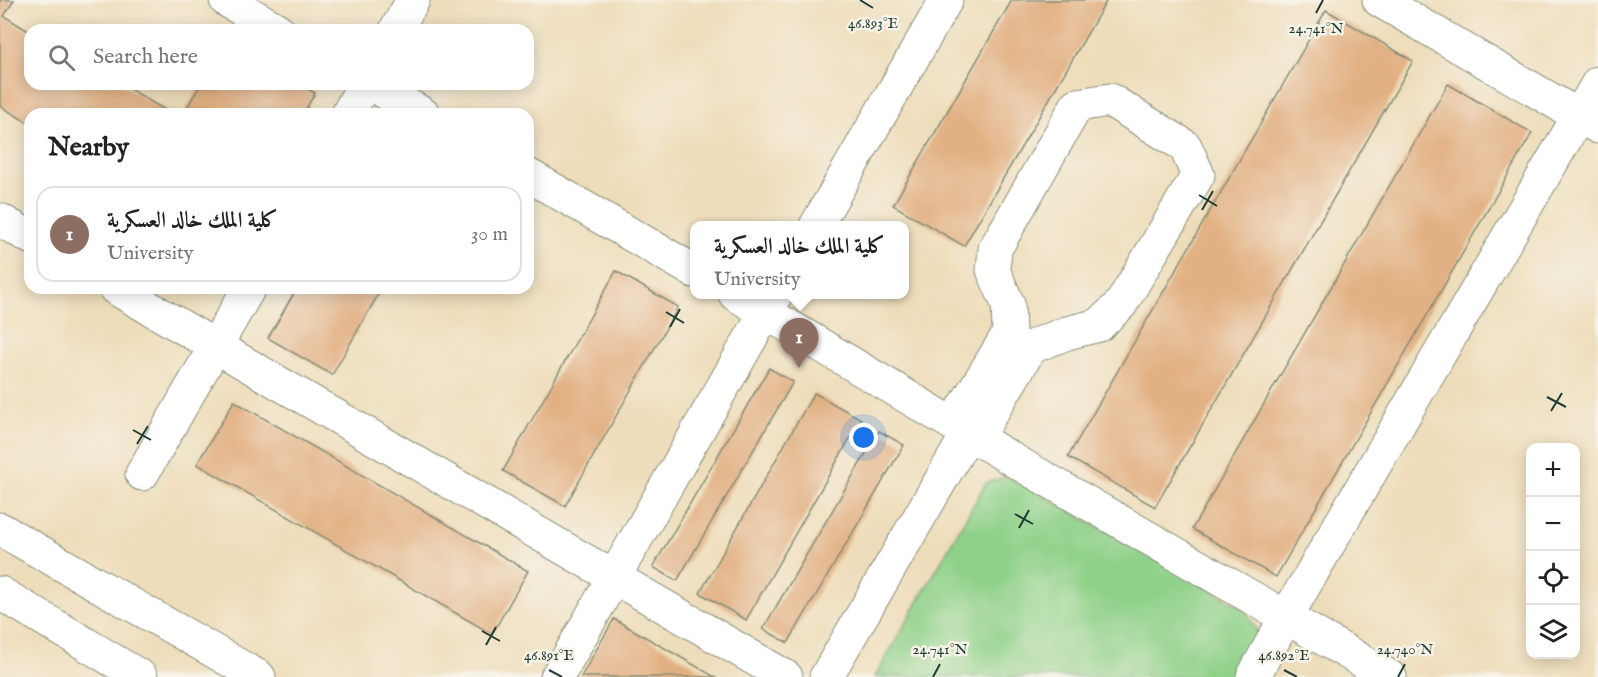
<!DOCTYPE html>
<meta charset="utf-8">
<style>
:root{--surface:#fff;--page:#f2f2f2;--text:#222;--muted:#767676;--line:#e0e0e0;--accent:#c8321e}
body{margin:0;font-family:"IM FELL English",Amiri,serif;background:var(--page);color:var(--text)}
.controls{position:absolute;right:18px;bottom:18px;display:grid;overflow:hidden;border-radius:12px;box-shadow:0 3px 15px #0003}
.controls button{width:54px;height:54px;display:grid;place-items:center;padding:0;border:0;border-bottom:2px solid var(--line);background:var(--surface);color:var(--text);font:30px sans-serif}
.you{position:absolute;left:864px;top:438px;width:21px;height:21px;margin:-15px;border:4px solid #fff;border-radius:50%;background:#1a73e8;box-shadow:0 0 0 9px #1a73e833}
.badge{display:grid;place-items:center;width:39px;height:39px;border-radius:50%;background:var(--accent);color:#fff;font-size:20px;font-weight:700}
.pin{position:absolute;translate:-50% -50px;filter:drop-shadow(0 2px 3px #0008)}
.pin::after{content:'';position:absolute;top:32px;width:21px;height:18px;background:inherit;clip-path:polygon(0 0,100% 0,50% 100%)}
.popup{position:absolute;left:690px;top:221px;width:219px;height:78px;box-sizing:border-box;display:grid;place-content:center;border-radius:12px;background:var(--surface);filter:drop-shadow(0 2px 4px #0005);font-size:20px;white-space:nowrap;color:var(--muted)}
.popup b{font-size:22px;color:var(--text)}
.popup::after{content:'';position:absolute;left:50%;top:100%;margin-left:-12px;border:12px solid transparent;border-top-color:var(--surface)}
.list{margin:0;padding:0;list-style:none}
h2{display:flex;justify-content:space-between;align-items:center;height:78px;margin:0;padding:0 24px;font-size:26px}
h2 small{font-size:20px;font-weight:400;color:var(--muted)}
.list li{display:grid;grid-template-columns:39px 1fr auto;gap:18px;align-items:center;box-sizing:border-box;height:96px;margin:0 12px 12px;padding:0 12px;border:2px solid var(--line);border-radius:18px}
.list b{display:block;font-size:22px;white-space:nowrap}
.list p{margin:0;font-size:20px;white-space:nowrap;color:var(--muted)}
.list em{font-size:20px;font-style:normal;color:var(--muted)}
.icon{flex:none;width:33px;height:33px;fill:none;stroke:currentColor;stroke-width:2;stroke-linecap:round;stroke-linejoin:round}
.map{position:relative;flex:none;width:1598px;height:677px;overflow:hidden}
.search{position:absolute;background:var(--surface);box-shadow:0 3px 15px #0003;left:24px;top:24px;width:510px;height:66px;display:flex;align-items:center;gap:15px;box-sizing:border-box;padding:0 21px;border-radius:18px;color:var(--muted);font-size:22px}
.panel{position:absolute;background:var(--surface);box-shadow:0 3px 15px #0003;left:24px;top:108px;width:510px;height:186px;border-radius:18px}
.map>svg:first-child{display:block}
.green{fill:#8fd189;stroke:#57875e;stroke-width:1.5}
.building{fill:#e2b183}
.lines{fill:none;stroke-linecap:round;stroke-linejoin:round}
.minor-casing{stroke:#868d77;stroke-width:35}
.minor{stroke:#fff;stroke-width:33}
.ticks{fill:none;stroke:#1f3d34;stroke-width:2}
.ticks-label{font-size:15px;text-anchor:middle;fill:#1f3d34;stroke:#f7f3e8;stroke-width:5;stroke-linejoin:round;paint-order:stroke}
</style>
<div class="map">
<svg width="1598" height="677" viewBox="0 0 1598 677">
<rect width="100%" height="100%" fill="#f7f3e8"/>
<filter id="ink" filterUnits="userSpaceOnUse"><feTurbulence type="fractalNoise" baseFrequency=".0167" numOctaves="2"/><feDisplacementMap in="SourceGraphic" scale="12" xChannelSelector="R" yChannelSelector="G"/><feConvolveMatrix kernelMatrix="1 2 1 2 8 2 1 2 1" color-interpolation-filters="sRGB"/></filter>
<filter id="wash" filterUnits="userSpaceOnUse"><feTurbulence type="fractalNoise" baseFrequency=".008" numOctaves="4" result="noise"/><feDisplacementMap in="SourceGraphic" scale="24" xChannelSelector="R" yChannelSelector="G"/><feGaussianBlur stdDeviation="1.35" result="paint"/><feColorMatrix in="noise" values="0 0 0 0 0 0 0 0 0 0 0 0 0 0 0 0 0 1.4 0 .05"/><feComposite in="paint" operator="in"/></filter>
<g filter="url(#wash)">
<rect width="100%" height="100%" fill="#eeddba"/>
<path class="green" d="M 1008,476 L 1245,609 L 1261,639 L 1240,677 L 875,677 L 986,483 Z"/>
<g id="blocks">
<path class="building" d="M 0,0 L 14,0 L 4,16 L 30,32 L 30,84 L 121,84 L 172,114 L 30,114 L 30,124 L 0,106 Z
M 1012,0 L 1107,0 L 964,246 L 893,205 Z
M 1326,10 L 1413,61 L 1155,507 L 1068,457 Z
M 201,84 L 299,84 L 315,93 L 303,114 L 183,114 Z
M 1448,84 L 1532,133 L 1276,577 L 1192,529 Z
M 616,271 L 678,307 L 565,506 L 503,471 Z
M 297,288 L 382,288 L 332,375 L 268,338 Z
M 769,368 L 793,382 L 677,581 L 653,567 Z
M 814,393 L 861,419 L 746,620 L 700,593 Z
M 234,401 L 528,571 L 492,634 L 197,464 Z
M 879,431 L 904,445 L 788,643 L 763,629 Z
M 614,619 L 715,677 L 581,677 Z"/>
</g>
</g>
<g filter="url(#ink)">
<use href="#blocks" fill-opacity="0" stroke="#868d77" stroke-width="1.5"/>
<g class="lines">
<g class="minor-casing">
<path id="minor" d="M 226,0 L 278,30
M 1379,0 L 1598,127
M 396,30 L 413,0
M 371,84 L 423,114
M 348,114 L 364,84
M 528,175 L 694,271
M 0,220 L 30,237
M 816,226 L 946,0
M 115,288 L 786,677
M 735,294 L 1020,464 L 1390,677
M 142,474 L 249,288
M 0,529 L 259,677
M 0,593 L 141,677
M 557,677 L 776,294
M 826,677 L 969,432 L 986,422 L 1031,347 L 1067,333 L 1099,325 L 1121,304 L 1198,175 L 1185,146 L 1110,100 L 1077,105 L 995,249 L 993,270 L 1008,304 L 1009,333 L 961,412 L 969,432
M 1253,677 L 1286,617 L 1598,83"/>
</g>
<use href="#minor" class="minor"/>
</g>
</g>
<path class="ticks" d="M 860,0 L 873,8M 1316,13 L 1323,0M 1199,195 L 1217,206M 1202,210 L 1213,191M 666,312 L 684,323M 670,327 L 680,309M 1547,397 L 1566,407M 1551,411 L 1562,393M 133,430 L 151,440M 137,444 L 148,426M 1015,514 L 1033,524M 1019,528 L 1029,510M 482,631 L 500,641M 486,645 L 496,627M 549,670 L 562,677M 1284,670 L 1297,677M 933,677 L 940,664M 1398,677 L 1405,664"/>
<g class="ticks-label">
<text x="873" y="28">46.893°E</text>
<text x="1316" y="33">24.741°N</text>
<text x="940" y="654">24.741°N</text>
<text x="1405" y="654">24.740°N</text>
<text x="549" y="660">46.891°E</text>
<text x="1284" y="660">46.892°E</text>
</g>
</svg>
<div class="controls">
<button>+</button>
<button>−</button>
<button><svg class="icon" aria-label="locate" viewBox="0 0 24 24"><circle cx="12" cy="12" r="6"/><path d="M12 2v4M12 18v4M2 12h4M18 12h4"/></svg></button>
<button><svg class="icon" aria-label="layers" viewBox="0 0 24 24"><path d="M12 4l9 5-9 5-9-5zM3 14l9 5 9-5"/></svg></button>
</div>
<div class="you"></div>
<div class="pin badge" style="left:799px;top:368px;background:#8d6e63">1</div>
<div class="popup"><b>كلية الملك خالد العسكرية</b>University</div>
<div class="search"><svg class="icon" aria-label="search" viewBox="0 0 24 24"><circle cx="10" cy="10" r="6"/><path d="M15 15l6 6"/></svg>Search here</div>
<section class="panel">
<h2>Nearby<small></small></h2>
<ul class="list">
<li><span class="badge" style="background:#8d6e63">1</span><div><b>كلية الملك خالد العسكرية</b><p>University</p></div><em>30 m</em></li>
</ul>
</section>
</div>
